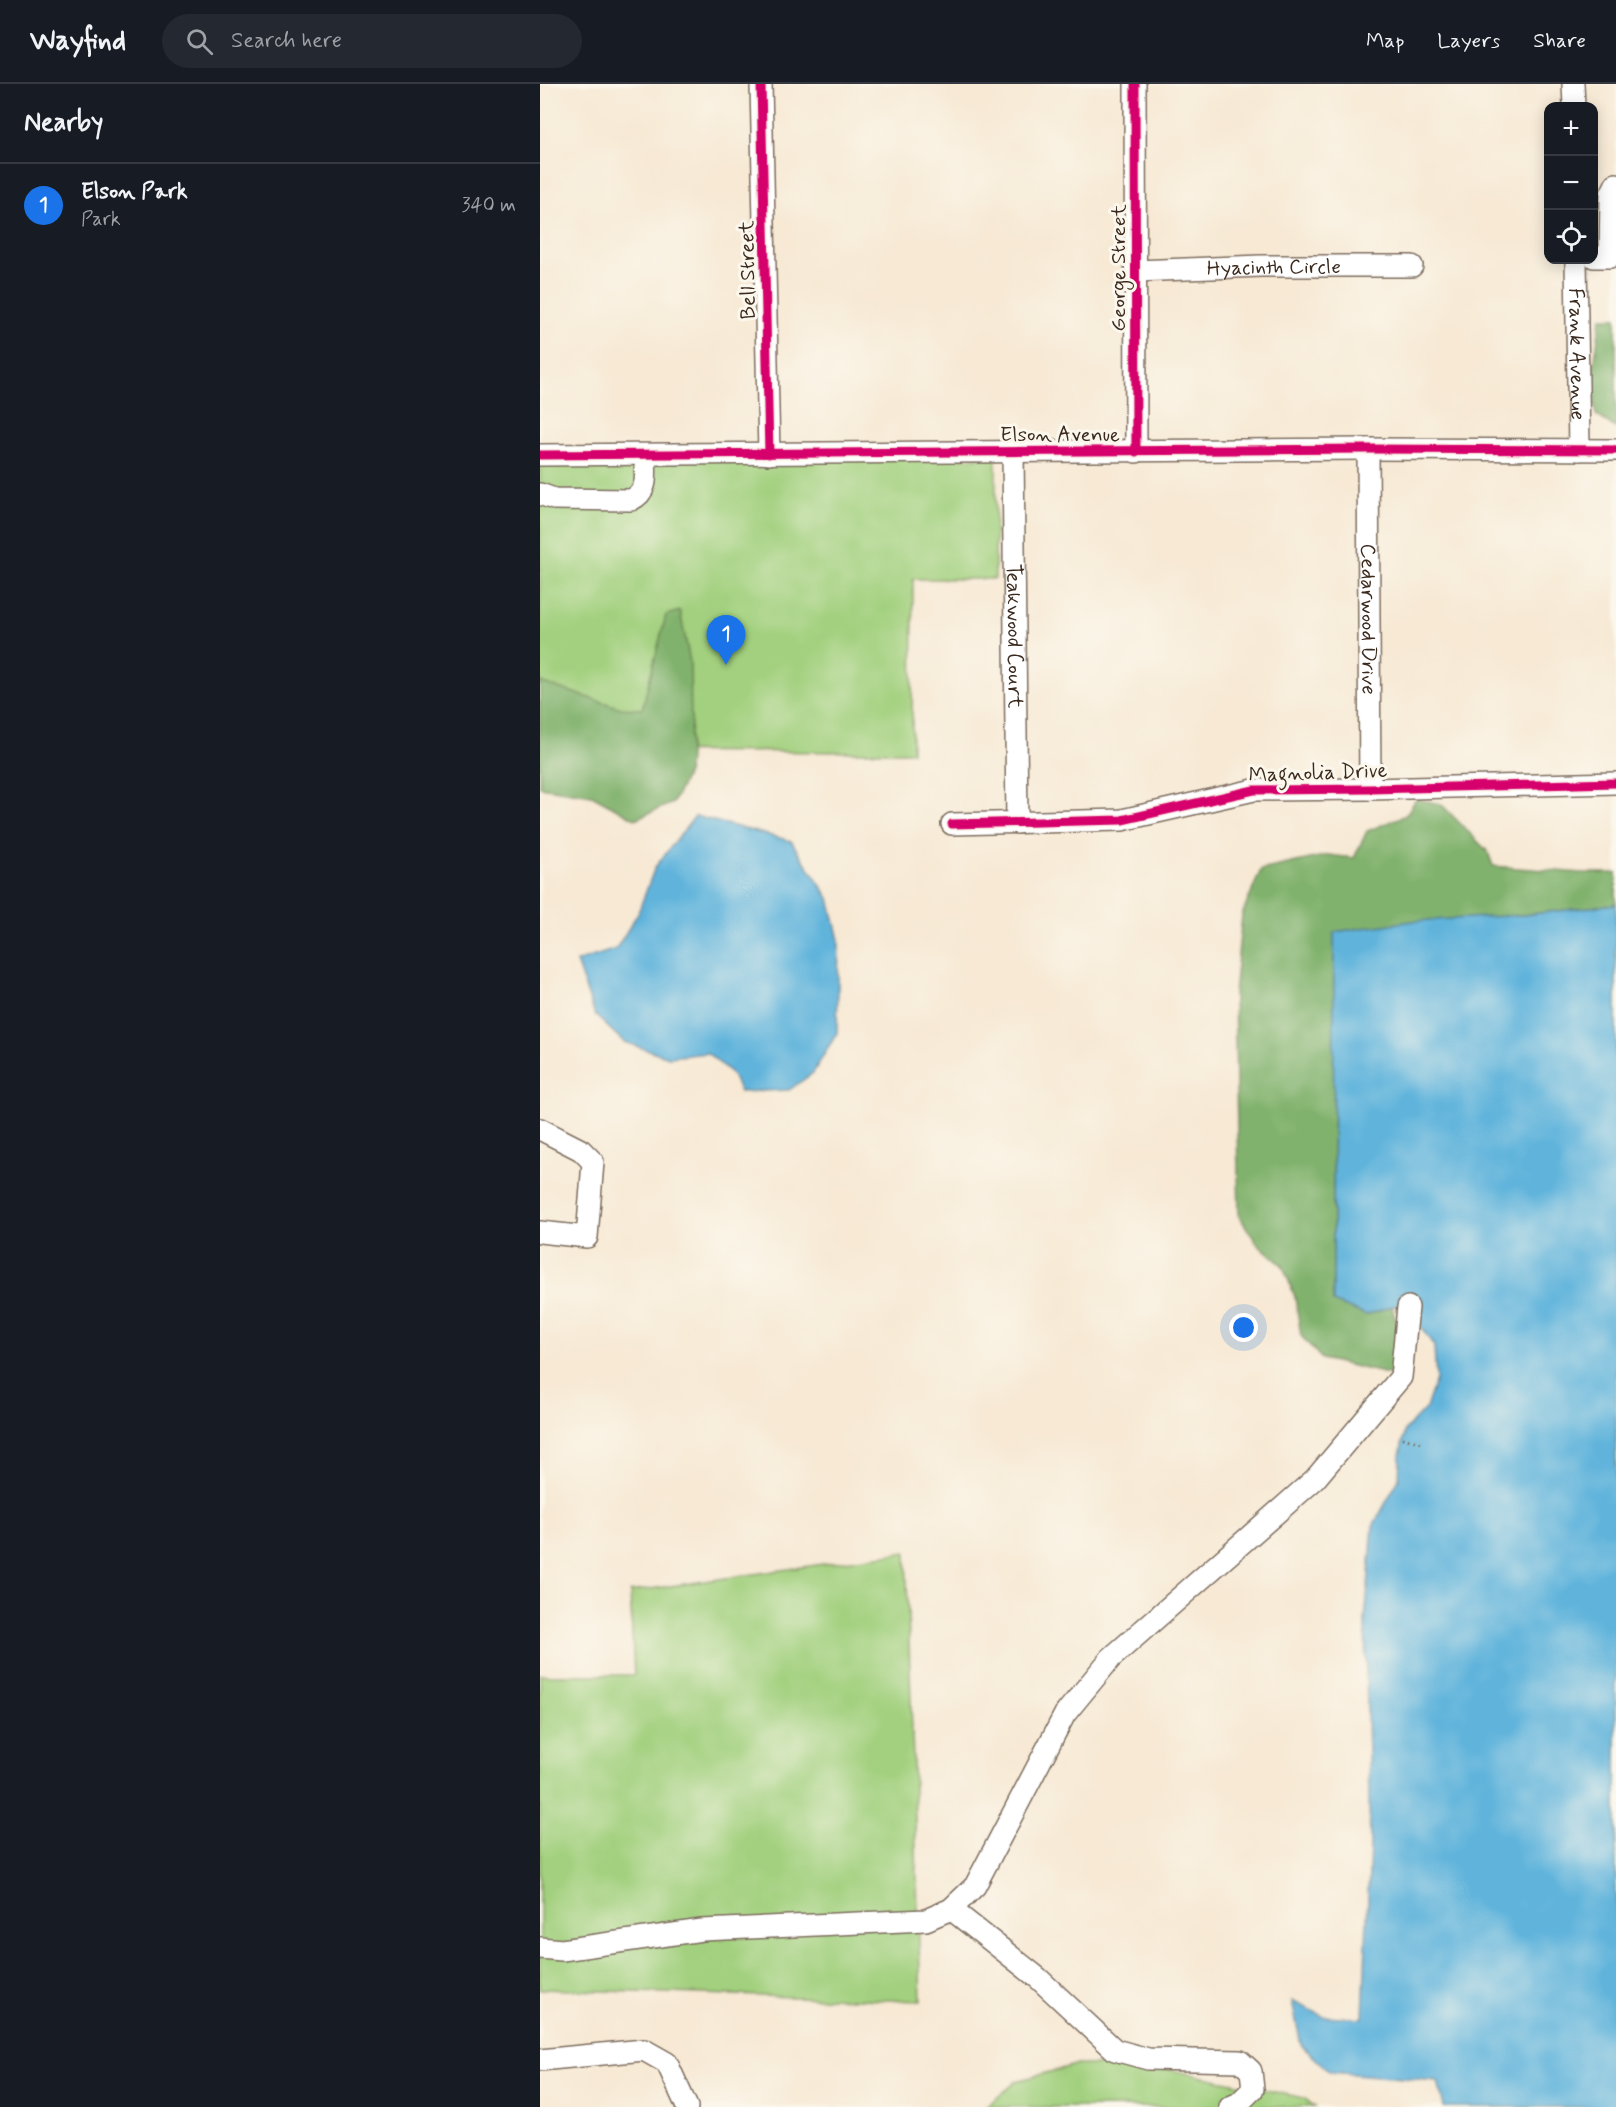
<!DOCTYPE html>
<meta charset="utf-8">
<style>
:root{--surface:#171b24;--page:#242831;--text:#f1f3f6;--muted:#9ea1a6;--line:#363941;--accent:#1a73e8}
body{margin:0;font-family:Mynerve,sans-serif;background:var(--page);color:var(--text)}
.controls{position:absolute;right:18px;top:18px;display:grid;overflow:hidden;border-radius:12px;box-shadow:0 3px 15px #0003}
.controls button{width:54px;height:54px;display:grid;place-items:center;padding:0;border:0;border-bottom:2px solid var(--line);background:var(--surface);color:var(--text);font:30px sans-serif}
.you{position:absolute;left:704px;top:1244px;width:21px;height:21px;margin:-15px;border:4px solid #fff;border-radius:50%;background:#1a73e8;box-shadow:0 0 0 9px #1a73e833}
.badge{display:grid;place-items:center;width:39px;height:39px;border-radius:50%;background:var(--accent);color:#fff;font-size:20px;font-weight:700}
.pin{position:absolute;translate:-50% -50px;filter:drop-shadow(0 2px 3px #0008)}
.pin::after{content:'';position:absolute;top:32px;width:21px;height:18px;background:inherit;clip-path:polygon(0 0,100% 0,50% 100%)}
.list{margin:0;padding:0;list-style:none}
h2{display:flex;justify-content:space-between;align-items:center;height:78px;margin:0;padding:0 24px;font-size:26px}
h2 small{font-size:20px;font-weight:400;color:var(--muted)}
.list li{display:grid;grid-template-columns:39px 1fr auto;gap:18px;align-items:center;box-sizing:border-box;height:84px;padding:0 24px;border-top:2px solid var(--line)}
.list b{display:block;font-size:22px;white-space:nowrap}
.list p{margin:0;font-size:20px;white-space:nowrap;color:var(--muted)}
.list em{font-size:20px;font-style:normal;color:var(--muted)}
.icon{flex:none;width:33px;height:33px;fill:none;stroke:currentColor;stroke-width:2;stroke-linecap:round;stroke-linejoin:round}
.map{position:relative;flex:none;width:1076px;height:2023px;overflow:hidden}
header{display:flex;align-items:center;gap:36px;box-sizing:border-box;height:84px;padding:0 30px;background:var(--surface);border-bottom:2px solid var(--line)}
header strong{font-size:28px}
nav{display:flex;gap:33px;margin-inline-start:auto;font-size:21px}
.search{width:420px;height:54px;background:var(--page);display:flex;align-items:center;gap:15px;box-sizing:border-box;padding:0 21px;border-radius:33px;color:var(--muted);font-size:22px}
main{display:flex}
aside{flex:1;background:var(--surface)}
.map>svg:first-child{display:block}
.green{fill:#a2d07e;stroke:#6e7d4e;stroke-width:1.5}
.forest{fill:#81b26d;stroke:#5e6e46;stroke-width:1.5}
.water{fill:#60b4dc;stroke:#4e6f7d;stroke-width:1.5}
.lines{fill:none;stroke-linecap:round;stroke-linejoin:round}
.minor-casing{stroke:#7d6d5e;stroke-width:24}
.path{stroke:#7d6d5e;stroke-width:3;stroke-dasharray:1.5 4.5;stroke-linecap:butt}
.minor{stroke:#fff;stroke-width:21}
.cycleway-casing{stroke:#fbf7ec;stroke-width:13}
.cycleway{stroke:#d6006c;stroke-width:9}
.labels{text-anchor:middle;stroke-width:6;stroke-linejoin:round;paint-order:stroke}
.street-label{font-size:21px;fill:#3b2a1e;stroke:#fbf7ec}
</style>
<header>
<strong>Wayfind</strong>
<div class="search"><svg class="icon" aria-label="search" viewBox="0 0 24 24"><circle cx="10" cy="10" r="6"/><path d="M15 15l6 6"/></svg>Search here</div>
<nav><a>Map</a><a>Layers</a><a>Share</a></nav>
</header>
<main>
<aside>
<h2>Nearby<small></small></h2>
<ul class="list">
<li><span class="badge">1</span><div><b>Elson Park</b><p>Park</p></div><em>340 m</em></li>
</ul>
</aside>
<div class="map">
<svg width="1076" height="2023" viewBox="0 0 1076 2023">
<rect width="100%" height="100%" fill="#fbf7ec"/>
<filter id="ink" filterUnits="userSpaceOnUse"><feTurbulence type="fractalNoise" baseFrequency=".0167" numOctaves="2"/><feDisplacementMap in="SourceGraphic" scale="12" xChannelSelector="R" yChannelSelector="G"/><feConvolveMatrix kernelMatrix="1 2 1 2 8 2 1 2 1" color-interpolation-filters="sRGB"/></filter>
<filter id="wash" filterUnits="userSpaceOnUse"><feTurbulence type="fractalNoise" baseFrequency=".008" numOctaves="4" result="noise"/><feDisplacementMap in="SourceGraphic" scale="24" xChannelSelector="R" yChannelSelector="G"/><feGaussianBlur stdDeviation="1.35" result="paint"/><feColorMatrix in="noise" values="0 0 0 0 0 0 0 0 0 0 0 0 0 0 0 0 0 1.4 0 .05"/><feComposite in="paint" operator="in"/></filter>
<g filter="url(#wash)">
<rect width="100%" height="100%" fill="#f7e9d4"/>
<path class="green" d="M 0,373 L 456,374 L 455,495 L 373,495 L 372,668 L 0,667 Z
M 366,1468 L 381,1917 L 0,1905 L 0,1591 L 94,1591 L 90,1508 Z
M 535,1981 L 608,1981 L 764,2014 L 775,2023 L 446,2023 L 477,1997 Z"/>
<path class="forest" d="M 1061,234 L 1076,234 L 1076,344 L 1056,331 L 1052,294 Z
M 140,527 L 150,578 L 151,636 L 148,688 L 133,719 L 95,735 L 52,711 L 0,703 L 0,598 L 81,624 L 102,625 L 126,531 Z
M 876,715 L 901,720 L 948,768 L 953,782 L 1042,789 L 1076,789 L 1076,820 L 984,831 L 794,848 L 793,1218 L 826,1231 L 852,1222 L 858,1245 L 861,1293 L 782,1275 L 761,1252 L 755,1213 L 743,1182 L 716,1158 L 699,1132 L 694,910 L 702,831 L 721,786 L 788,771 L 814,774 L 827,747 L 866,731 Z"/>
<path class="water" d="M 155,732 L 251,757 L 289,814 L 299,856 L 297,949 L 273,989 L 249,1006 L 200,1008 L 191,989 L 167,969 L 129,973 L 84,958 L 55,931 L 36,878 L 76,865 L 98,829 L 115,783 Z
M 1076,820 L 1076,2023 L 904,2023 L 898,1997 L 790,1988 L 761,1961 L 752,1917 L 783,1932 L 823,1934 L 830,1762 L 825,1537 L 833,1442 L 859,1395 L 860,1371 L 865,1346 L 886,1324 L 896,1295 L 894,1262 L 880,1242 L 873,1224 L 852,1222 L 826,1231 L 793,1218 L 794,848 L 873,837 L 984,831 Z"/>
</g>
<g filter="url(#ink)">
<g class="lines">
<g class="minor-casing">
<g id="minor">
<path d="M 221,0 L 229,370"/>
<path d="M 595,0 L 596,368"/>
<path d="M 1033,0 L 1034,22"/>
<path d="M 1054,173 L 1070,173 L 1071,110 L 1076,100"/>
<path id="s1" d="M 1036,176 L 1039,366"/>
<path id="s2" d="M 596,187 L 721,182 L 872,182"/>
<path id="s3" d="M 828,365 L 830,705"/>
<path id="s4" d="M 473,368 L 477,739"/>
<path d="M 0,371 L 828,365 L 1076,366"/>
<path d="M 0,410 L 14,415 L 91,416 C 110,407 105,389 105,372"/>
<path d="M 412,740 L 582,736 L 714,706 L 830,705 L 1076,699"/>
<path d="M 0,1045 L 41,1066 L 53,1078 L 47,1153 L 0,1148"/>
<path d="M 411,1825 L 498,1894 L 575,1966 L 608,1975 L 700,1977 L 711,1987 L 713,2005 L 699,2019 L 690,2023"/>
<path d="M 0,1864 L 22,1866 L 162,1846 L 386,1836 L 411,1825 L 435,1802 L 525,1630 L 571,1574 L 775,1395 L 861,1293 L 868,1223"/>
<path d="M 0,1976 L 104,1966 L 127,1979 L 147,2023"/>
</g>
</g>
<path class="path" d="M 862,1354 L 882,1359"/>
<use href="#minor" class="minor"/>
<g class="cycleway-casing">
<path id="cycleway" d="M 221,0 L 229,370
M 595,0 L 596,368
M 0,371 L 828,365 L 1076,366
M 412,740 L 582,736 L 714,706 L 830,705 L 1076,699"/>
</g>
<use href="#cycleway" class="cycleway"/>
</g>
</g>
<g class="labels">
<g class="street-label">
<text dy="7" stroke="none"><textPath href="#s2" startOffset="138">Hyacinth Circle</textPath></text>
<text transform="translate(578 184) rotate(-90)" y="7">George Street</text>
<text transform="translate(207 186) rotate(-91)" y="7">Bell Street</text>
<text dy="7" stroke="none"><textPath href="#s1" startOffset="94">Frank Avenue</textPath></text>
<text x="520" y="357">Elson Avenue</text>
<text dy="7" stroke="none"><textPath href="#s3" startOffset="170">Cedarwood Drive</textPath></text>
<text dy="7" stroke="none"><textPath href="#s4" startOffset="184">Teakwood Court</textPath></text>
<text transform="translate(778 688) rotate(-2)" y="7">Magnolia Drive</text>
</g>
</g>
</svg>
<div class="controls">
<button>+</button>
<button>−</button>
<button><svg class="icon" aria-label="locate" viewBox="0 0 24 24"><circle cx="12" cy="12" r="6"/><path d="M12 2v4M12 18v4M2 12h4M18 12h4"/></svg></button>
</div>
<div class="you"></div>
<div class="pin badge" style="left:186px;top:581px">1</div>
</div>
</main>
